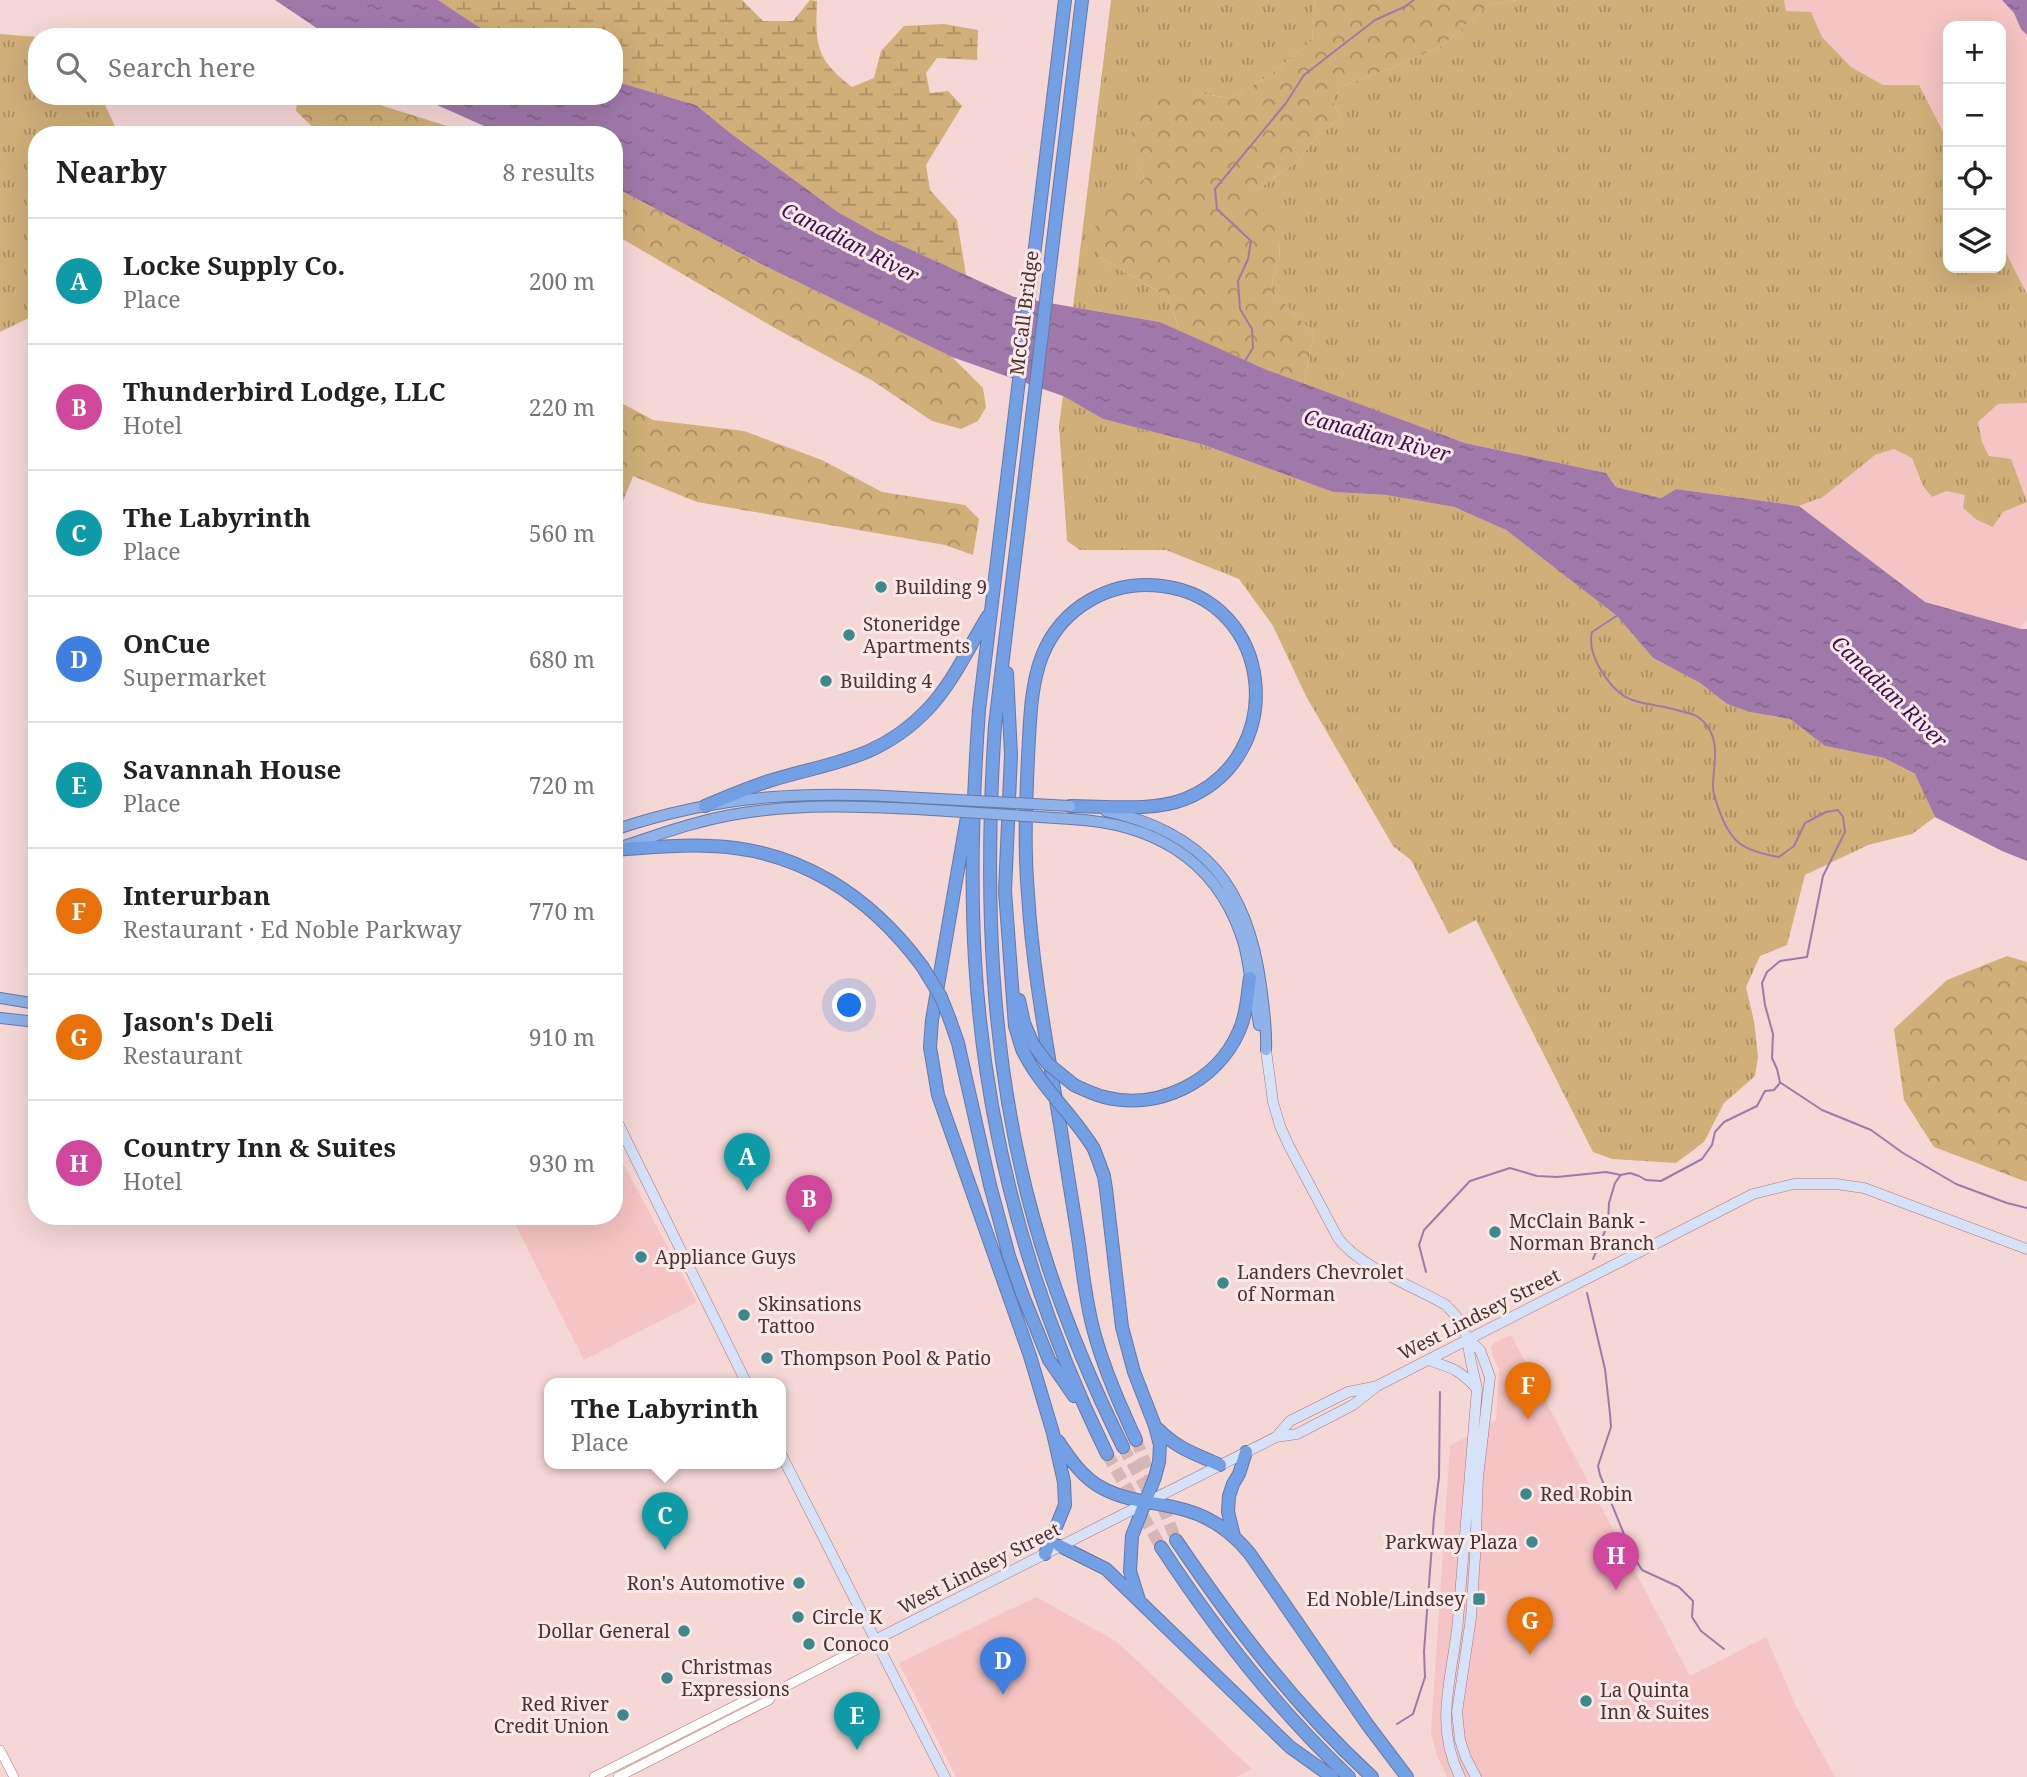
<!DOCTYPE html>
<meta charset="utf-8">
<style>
:root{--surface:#fff;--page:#f6f6f6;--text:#222;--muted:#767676;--line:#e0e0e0;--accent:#ea580c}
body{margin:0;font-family:"Noto Serif",serif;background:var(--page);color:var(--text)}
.controls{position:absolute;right:21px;top:21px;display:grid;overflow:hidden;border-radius:14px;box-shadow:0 7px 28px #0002}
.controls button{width:63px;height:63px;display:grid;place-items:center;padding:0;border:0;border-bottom:2px solid var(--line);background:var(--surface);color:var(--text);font:35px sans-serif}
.you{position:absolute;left:850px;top:1006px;width:24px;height:24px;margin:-18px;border:5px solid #fff;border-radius:50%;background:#1a73e8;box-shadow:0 0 0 10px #1a73e833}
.badge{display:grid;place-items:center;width:46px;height:46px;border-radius:50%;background:var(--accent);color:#fff;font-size:23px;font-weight:700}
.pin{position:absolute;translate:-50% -58px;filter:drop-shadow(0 2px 4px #0008)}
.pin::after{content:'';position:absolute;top:37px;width:24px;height:21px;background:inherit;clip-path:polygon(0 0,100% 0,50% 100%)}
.popup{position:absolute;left:544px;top:1378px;width:242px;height:91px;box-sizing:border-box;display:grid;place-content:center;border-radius:14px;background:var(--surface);filter:drop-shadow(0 2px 5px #0005);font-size:23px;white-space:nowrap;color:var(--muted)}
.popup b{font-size:26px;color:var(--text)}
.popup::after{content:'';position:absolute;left:50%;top:100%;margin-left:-14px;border:14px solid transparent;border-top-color:var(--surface)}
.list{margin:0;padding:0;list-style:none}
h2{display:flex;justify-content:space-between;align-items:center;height:91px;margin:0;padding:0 28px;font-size:30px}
h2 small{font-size:23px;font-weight:400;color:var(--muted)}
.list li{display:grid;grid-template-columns:46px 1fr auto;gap:21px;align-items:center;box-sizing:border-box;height:126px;padding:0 28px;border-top:2px solid var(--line)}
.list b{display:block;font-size:26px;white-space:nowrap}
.list p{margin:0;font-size:23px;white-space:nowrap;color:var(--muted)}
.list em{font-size:23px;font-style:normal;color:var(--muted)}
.icon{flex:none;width:38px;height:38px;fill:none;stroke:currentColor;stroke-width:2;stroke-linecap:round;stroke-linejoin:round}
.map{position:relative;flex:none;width:2027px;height:1777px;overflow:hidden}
.search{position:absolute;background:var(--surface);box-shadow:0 7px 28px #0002;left:28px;top:28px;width:595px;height:77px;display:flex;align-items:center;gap:18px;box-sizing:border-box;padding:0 24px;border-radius:28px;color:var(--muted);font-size:26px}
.panel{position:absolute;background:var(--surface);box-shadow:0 7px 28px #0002;left:28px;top:126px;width:595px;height:1099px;border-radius:28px}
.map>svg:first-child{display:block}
.built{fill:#f5c4c4}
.grass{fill:url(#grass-tufts)}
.forest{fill:url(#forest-crowns)}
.wetland{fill:url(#wetland-marsh)}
.water{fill:url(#water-ripples)}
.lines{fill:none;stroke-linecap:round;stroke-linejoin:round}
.stream{stroke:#a079aa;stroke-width:2}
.motorway-tunnel{stroke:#d3b6b5;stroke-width:12;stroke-dasharray:12 6;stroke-linecap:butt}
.tertiary-casing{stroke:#b67475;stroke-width:10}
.secondary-casing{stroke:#b67475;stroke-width:11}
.trunk-casing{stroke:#6678a5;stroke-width:12}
.motorway-casing{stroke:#6678a5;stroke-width:14}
.tertiary{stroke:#fff;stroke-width:9}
.secondary{stroke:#d5e2f7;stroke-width:10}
.trunk{stroke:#8fb2ea;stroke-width:10}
.motorway{stroke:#739fe4;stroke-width:12}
.trunk-bridge-casing{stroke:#6678a5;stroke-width:12;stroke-linecap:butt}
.motorway-bridge-casing{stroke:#6678a5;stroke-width:14;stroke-linecap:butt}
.trunk-bridge{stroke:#8fb2ea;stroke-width:10}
.motorway-bridge{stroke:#739fe4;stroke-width:12}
.poi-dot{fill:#3e878a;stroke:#f8e8e8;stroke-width:2.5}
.labels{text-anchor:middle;stroke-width:6;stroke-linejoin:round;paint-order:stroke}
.street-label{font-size:19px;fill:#4d3131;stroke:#f8e8e8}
.poi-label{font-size:19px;fill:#4d3131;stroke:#f8e8e8;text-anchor:start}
.water-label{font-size:21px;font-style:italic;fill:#410f4d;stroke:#f8e8e8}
</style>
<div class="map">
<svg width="2027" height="1777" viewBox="0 0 2027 1777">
<defs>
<pattern id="grass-tufts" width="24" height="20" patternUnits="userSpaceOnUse" patternTransform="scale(1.75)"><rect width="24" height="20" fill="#d0af78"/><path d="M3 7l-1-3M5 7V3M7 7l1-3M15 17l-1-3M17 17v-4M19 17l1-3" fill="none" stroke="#ab8f63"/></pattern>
<pattern id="forest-crowns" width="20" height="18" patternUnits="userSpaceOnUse" patternTransform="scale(1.75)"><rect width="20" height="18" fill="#d0af78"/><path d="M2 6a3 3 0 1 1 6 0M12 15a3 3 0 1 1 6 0" fill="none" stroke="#ab8f63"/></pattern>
<pattern id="wetland-marsh" width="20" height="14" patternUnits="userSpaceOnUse" patternTransform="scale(1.75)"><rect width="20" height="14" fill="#d0af78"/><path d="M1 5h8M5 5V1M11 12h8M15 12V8" fill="none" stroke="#ab8f63"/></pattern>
<pattern id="water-ripples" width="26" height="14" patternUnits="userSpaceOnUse" patternTransform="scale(1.75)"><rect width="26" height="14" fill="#a079aa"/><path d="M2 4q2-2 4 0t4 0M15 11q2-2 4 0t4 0" fill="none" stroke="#85648b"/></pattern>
</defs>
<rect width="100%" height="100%" fill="#f5d7d6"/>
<path class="built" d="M 1784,0 L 2027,0 L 2027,294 L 2001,243 L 2001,26 L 1948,26 L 1948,141 L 1919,85 L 1883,85 L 1851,67 L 1822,37 L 1811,12 L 1786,11 Z
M 2027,403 L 2027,618 L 2021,629 L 1925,602 L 1799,506 L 1823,497 L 1875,455 L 1894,449 L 1912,458 L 1923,486 L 1965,495 L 1993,526 L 2003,512 L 2026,501 L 1989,457 L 1982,442 L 1978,422 L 1998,404 Z
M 614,1146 L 697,1302 L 584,1360 L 511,1216 L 614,1216 Z
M 1511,1335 L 1690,1676 L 1766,1637 L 1796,1706 L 1835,1777 L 1447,1777 L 1437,1756 L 1431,1732 L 1450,1446 L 1496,1420 L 1499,1369 L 1493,1357 L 1491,1347 L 1494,1343 Z
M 1036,1597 L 1116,1641 L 1252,1769 L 1236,1777 L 956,1777 L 899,1663 Z"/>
<path class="grass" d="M 1111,0 L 1315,0 L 1312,41 L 1267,77 L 1230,98 L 1197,93 L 1137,163 L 1146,182 L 1099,257 L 1168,297 L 1180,332 L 1160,322 L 1073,307 Z
M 1517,0 L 1784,0 L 1786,11 L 1811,12 L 1822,37 L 1851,67 L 1883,85 L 1919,85 L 1948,141 L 1948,268 L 2001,268 L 2001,243 L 2027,294 L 2027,403 L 1998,404 L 1978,422 L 1982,442 L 1989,456 L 2011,459 L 2027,502 L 2003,512 L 1993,527 L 1977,520 L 1963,508 L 1965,495 L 1946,491 L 1932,497 L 1923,486 L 1912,458 L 1894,449 L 1875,455 L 1823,497 L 1799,506 L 1676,489 L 1661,498 L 1616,487 L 1606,473 L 1465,443 L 1304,384 L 1314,333 L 1291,311 L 1271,288 L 1279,260 L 1280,241 L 1255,191 L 1298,161 L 1318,135 L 1341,118 L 1332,100 L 1342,86 L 1402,64 L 1443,45 L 1488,5 Z
M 0,34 L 37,37 L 37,96 L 101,96 L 119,135 L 37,135 L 37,314 L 0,332 Z
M 1063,396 L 1103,419 L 1204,445 L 1333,492 L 1386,495 L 1454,507 L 1506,530 L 1617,616 L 1653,658 L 1700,683 L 1727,704 L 1749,712 L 1790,719 L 1825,746 L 1884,758 L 1916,775 L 1935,817 L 1912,834 L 1868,845 L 1805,875 L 1787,945 L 1760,956 L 1746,987 L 1754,1021 L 1758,1057 L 1755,1076 L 1724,1103 L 1704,1142 L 1676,1163 L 1612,1159 L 1593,1152 L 1476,920 L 1449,934 L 1411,860 L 1393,846 L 1306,696 L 1273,626 L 1239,579 L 1166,550 L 1080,550 L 1067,541 L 1059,425 Z"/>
<path class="forest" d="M 1315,0 L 1517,0 L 1488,5 L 1443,45 L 1402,64 L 1342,86 L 1332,100 L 1341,118 L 1318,135 L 1298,161 L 1255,191 L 1287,231 L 1280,241 L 1279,260 L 1271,288 L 1291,311 L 1314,333 L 1304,384 L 1267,370 L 1180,332 L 1168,297 L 1099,257 L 1093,206 L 1121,182 L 1146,182 L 1137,163 L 1129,116 L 1152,93 L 1197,93 L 1230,98 L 1267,77 L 1312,41 Z
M 298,96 L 351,96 L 476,135 L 321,135 L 296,111 Z
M 614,187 L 765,266 L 952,357 L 983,388 L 986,407 L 978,421 L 961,429 L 932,421 L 873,381 L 773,327 L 614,234 Z
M 614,399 L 653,420 L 744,431 L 822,460 L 882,492 L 965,505 L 979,519 L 973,555 L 945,545 L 697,502 L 633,476 L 622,504 L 614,502 Z
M 2007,956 L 2027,962 L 2027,1182 L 1934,1147 L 1904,1100 L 1894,1029 L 1947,980 Z"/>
<path class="wetland" d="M 438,0 L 742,0 L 763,21 L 793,21 L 810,0 L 817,1 C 815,45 816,59 852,87 L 874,78 L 881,51 L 904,26 L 944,24 L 978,30 L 977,60 L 937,58 L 926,73 L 930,93 L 948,91 L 962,106 L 926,165 L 930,190 L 957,220 L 966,275 L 879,235 L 838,212 L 729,132 L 696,105 L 614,81 L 614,37 L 499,37 L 476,25 Z"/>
<path class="water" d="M 275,0 L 438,0 L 476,25 L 499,37 L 330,37 Z
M 2002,0 L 2027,0 L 2027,35 L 2021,29 L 2014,13 Z
M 614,81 L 696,105 L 729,132 L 838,212 L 879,235 L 1014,297 L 1160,322 L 1267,370 L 1465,443 L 1606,473 L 1616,487 L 1661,498 L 1676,489 L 1799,506 L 1925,602 L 2021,629 L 2027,629 L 2027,861 L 2002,851 L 1935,817 L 1915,774 L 1884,758 L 1825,746 L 1790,719 L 1749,712 L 1727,704 L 1700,683 L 1653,658 L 1617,616 L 1506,530 L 1454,507 L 1386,495 L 1333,492 L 1204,445 L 1103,419 L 1063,396 L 952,357 L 765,266 L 614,187 L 614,135 L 504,135 L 417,96 L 614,96 Z"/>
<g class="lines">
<path class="stream" d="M 1245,361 L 1253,348 L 1252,329 L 1240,309 L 1238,281 L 1248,259 L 1251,241 L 1217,209 L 1215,189 L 1286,103 L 1304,75 L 1375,20 L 1404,7 L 1414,0
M 1618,615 L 1592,632 C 1589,644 1593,656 1599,667 C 1624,711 1643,699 1684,712 C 1692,714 1697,715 1703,721 C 1722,741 1713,762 1713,787 C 1713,794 1716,801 1718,807 C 1730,843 1743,851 1779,857 L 1794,846 L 1805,823 L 1826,812 L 1838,810 L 1843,817 L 1845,832 L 1823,876 L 1807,957 L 1780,961 L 1767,972 L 1762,983 L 1765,1005 L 1773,1034 L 1772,1058 L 1777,1069 L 1780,1082
M 1781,1083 L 1822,1110 L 1871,1130 L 1903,1153 L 1956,1184 L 2007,1203 L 2027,1208
M 1593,1259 L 1608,1224 L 1609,1203 L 1615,1183 L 1620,1176
M 1426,1272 L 1419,1245 L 1424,1230 L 1470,1181 L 1510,1168 L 1537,1176 L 1557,1177 L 1606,1172 L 1621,1175 L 1630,1173 L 1639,1176 L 1646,1180 L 1661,1181 L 1702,1159 L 1712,1145 L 1715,1132 L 1724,1122 L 1757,1106 L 1765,1091 L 1774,1090 L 1780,1083
M 1587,1293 L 1605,1369 L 1610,1414 L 1611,1427 L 1598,1466 L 1600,1475 L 1632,1554 L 1642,1570 L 1679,1587 L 1693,1601 L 1692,1617 L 1701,1631 L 1724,1649
M 1397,1724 L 1413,1714 L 1425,1677 L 1424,1652 L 1434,1517 L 1439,1477 L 1440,1392"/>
<path class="motorway-tunnel" d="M 1136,1440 L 1176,1540
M 1123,1447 L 1152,1498
M 1107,1454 L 1161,1547"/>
<g class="tertiary-casing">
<path id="tertiary" d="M 0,1750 L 14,1777
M 594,1777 L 764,1691 L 773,1693
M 618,1777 L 769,1700 L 773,1693 L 875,1640"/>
</g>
<g class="secondary-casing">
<path id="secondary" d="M 1266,1050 L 1273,1102 L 1280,1126 L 1289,1146 L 1338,1238 C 1358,1266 1415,1287 1446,1305 L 1457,1317 L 1468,1339 L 1480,1350 L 1490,1377 L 1478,1477 L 1475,1557 L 1471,1618 L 1457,1712 L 1460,1740 L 1466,1758 L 1476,1777
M 614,1115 L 747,1384
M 1428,1360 C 1452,1368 1459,1369 1477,1389
M 1276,1437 L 1290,1421 L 1348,1392 L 1373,1387
M 780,1452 L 945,1777
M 875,1640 L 1276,1437 L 1297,1434 L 1353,1405 L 1377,1386 L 1753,1194 L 1794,1184 L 1836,1184 L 1864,1188 L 2027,1249
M 1460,1777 C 1433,1723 1453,1676 1458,1620 C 1465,1543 1470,1466 1477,1389 C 1474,1372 1468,1356 1468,1339"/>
</g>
<g class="trunk-casing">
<path id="trunk" d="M 1106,811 C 1205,832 1248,888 1261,986 C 1264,1008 1267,1028 1266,1050
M 1071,819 C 1150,823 1214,857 1241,935 C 1247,950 1248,966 1251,982 C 1254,996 1257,1010 1259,1025
M 614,830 C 720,794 811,790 921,798
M 624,846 C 663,833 702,819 743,813 C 801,804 858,806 916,809
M 0,998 L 37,1004
M 0,1018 L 37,1022"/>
</g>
<g class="motorway-casing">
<path id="motorway" d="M 1065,0 L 979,710 C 973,794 970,877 975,960 C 985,1132 1031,1299 1107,1454
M 1082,0 L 995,725 C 984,891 989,1059 1034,1220 C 1056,1299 1087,1374 1123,1447
M 1007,673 L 1011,755 L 1005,891 L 1015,1026 L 1022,1049
M 705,806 C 726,797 748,788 769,781 C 831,762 879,760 927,710 C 953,683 968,648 988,616
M 1070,806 C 1105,806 1153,812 1185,799 C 1290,757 1275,600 1162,586 C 1110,579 1061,608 1042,656 C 1030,687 1030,724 1028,757 C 1026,803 1024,848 1028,894 C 1033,977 1050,1060 1063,1143 C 1068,1177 1074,1211 1079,1244 C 1083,1274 1086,1303 1094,1332 C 1104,1369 1120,1405 1136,1440
M 967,817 L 932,1020 L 930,1047 L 938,1095 L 1030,1356 L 1053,1433 L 1064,1482 L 1065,1505 L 1045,1554
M 614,850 C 646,848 679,844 711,846 C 799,849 870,896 922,966
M 1019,1000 L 1024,1023 L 1033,1044
M 950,1020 L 958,1043 L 990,1185 L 1009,1256 L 1023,1296 L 1049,1360 L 1074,1396
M 1074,1085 C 1083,1089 1093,1094 1104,1097 C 1158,1111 1217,1082 1239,1031 C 1247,1014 1247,996 1250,978
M 1094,1149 L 1104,1176 L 1106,1189 L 1122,1327 L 1134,1372 L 1155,1426 L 1160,1445 L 1159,1462 L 1155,1477 L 1132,1536 L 1130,1571 L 1139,1600
M 1158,1429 C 1179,1450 1194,1453 1220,1465
M 1058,1441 C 1070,1459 1082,1477 1102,1488 C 1128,1502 1157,1502 1185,1510 C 1211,1517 1233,1533 1250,1554 L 1367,1724 L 1407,1777
M 1234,1536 L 1228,1512 L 1229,1496 L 1233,1484 L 1239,1474 L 1246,1452
M 1176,1540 C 1234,1626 1296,1707 1372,1777
M 1060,1546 L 1106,1569 L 1290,1747 L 1332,1777
M 1161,1547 C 1216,1631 1276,1708 1349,1777"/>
</g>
<use href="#tertiary" class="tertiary"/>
<use href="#secondary" class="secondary"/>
<use href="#trunk" class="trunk"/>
<use href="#motorway" class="motorway"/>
<g class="trunk-bridge-casing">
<path id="trunk-bridge" d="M 921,798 L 1070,806
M 916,809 L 1071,819"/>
</g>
<g class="motorway-bridge-casing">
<path id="motorway-bridge" d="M 922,966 L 941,997 L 950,1020
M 1033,1044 L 1047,1063 L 1074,1085
M 1022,1049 C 1040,1087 1073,1114 1094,1149"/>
</g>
<use href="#trunk-bridge" class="trunk-bridge"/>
<use href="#motorway-bridge" class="motorway-bridge"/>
</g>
<g class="poi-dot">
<circle cx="881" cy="587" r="7"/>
<circle cx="849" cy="635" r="7"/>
<circle cx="826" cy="681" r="7"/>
<circle cx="1495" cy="1232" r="7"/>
<circle cx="641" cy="1257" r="7"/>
<circle cx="1223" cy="1283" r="7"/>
<circle cx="744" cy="1315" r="7"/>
<circle cx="767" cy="1358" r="7"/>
<circle cx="1526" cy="1494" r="7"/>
<circle cx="1532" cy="1542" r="7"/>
<circle cx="799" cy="1583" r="7"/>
<rect x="1472" y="1592" width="14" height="14" rx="3.5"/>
<circle cx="798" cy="1617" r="7"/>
<circle cx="684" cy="1631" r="7"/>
<circle cx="809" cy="1644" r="7"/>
<circle cx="667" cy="1678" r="7"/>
<circle cx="1586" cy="1701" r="7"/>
<circle cx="623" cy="1715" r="7"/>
</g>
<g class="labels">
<g class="street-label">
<text transform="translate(1024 313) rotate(-83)" y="7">McCall Bridge</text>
<text transform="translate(1479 1314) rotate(-27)" y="7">West Lindsey Street</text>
<text transform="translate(979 1568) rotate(-27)" y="7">West Lindsey Street</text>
</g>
<g class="poi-label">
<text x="895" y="594">Building 9</text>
<text x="863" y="631">Stoneridge<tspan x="863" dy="22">Apartments</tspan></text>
<text x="840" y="688">Building 4</text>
<text x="1509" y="1228">McClain Bank -<tspan x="1509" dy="22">Norman Branch</tspan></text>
<text x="655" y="1264">Appliance Guys</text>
<text x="1237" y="1279">Landers Chevrolet<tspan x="1237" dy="22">of Norman</tspan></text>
<text x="758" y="1311">Skinsations<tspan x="758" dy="22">Tattoo</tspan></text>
<text x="781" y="1365">Thompson Pool &amp; Patio</text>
<text x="1540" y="1501">Red Robin</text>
<text x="1518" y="1549" text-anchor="end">Parkway Plaza</text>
<text x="785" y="1590" text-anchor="end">Ron's Automotive</text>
<text x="1465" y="1606" text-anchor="end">Ed Noble/Lindsey</text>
<text x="812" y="1624">Circle K</text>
<text x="670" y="1638" text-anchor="end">Dollar General</text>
<text x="823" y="1651">Conoco</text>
<text x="681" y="1674">Christmas<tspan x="681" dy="22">Expressions</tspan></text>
<text x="1600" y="1697">La Quinta<tspan x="1600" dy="22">Inn &amp; Suites</tspan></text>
<text x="609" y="1711" text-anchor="end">Red River<tspan x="609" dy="22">Credit Union</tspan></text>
</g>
<g class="water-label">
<text transform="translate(850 243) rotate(27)" y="7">Canadian River</text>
<text transform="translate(1377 436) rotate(15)" y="7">Canadian River</text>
<text transform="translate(1889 692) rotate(44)" y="7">Canadian River</text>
</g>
</g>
</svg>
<div class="controls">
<button>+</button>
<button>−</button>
<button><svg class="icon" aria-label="locate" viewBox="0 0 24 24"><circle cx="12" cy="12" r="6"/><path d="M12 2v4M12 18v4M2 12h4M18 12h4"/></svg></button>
<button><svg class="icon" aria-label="layers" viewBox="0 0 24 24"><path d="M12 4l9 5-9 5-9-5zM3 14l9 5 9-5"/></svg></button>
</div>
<div class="you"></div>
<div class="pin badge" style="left:747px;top:1191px;background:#0f9aa8">A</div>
<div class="pin badge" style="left:809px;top:1233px;background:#d1479c">B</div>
<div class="pin badge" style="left:665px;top:1550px;background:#0f9aa8">C</div>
<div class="popup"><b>The Labyrinth</b>Place</div>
<div class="pin badge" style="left:1003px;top:1695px;background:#3f7fe0">D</div>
<div class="pin badge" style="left:857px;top:1750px;background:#0f9aa8">E</div>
<div class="pin badge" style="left:1528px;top:1420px;background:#e8710a">F</div>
<div class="pin badge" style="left:1530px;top:1655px;background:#e8710a">G</div>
<div class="pin badge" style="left:1616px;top:1590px;background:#d1479c">H</div>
<div class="search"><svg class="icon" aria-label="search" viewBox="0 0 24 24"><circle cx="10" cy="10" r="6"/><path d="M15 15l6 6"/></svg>Search here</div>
<section class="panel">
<h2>Nearby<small>8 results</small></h2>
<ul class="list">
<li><span class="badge" style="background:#0f9aa8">A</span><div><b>Locke Supply Co.</b><p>Place</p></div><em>200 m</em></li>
<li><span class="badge" style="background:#d1479c">B</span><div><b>Thunderbird Lodge, LLC</b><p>Hotel</p></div><em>220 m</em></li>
<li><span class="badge" style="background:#0f9aa8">C</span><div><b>The Labyrinth</b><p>Place</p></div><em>560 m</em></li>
<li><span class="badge" style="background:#3f7fe0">D</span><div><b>OnCue</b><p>Supermarket</p></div><em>680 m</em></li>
<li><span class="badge" style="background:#0f9aa8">E</span><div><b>Savannah House</b><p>Place</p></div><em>720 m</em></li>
<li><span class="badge" style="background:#e8710a">F</span><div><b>Interurban</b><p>Restaurant · Ed Noble Parkway</p></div><em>770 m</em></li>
<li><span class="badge" style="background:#e8710a">G</span><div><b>Jason's Deli</b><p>Restaurant</p></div><em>910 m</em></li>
<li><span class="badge" style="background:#d1479c">H</span><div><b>Country Inn &amp; Suites</b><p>Hotel</p></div><em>930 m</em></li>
</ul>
</section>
</div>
